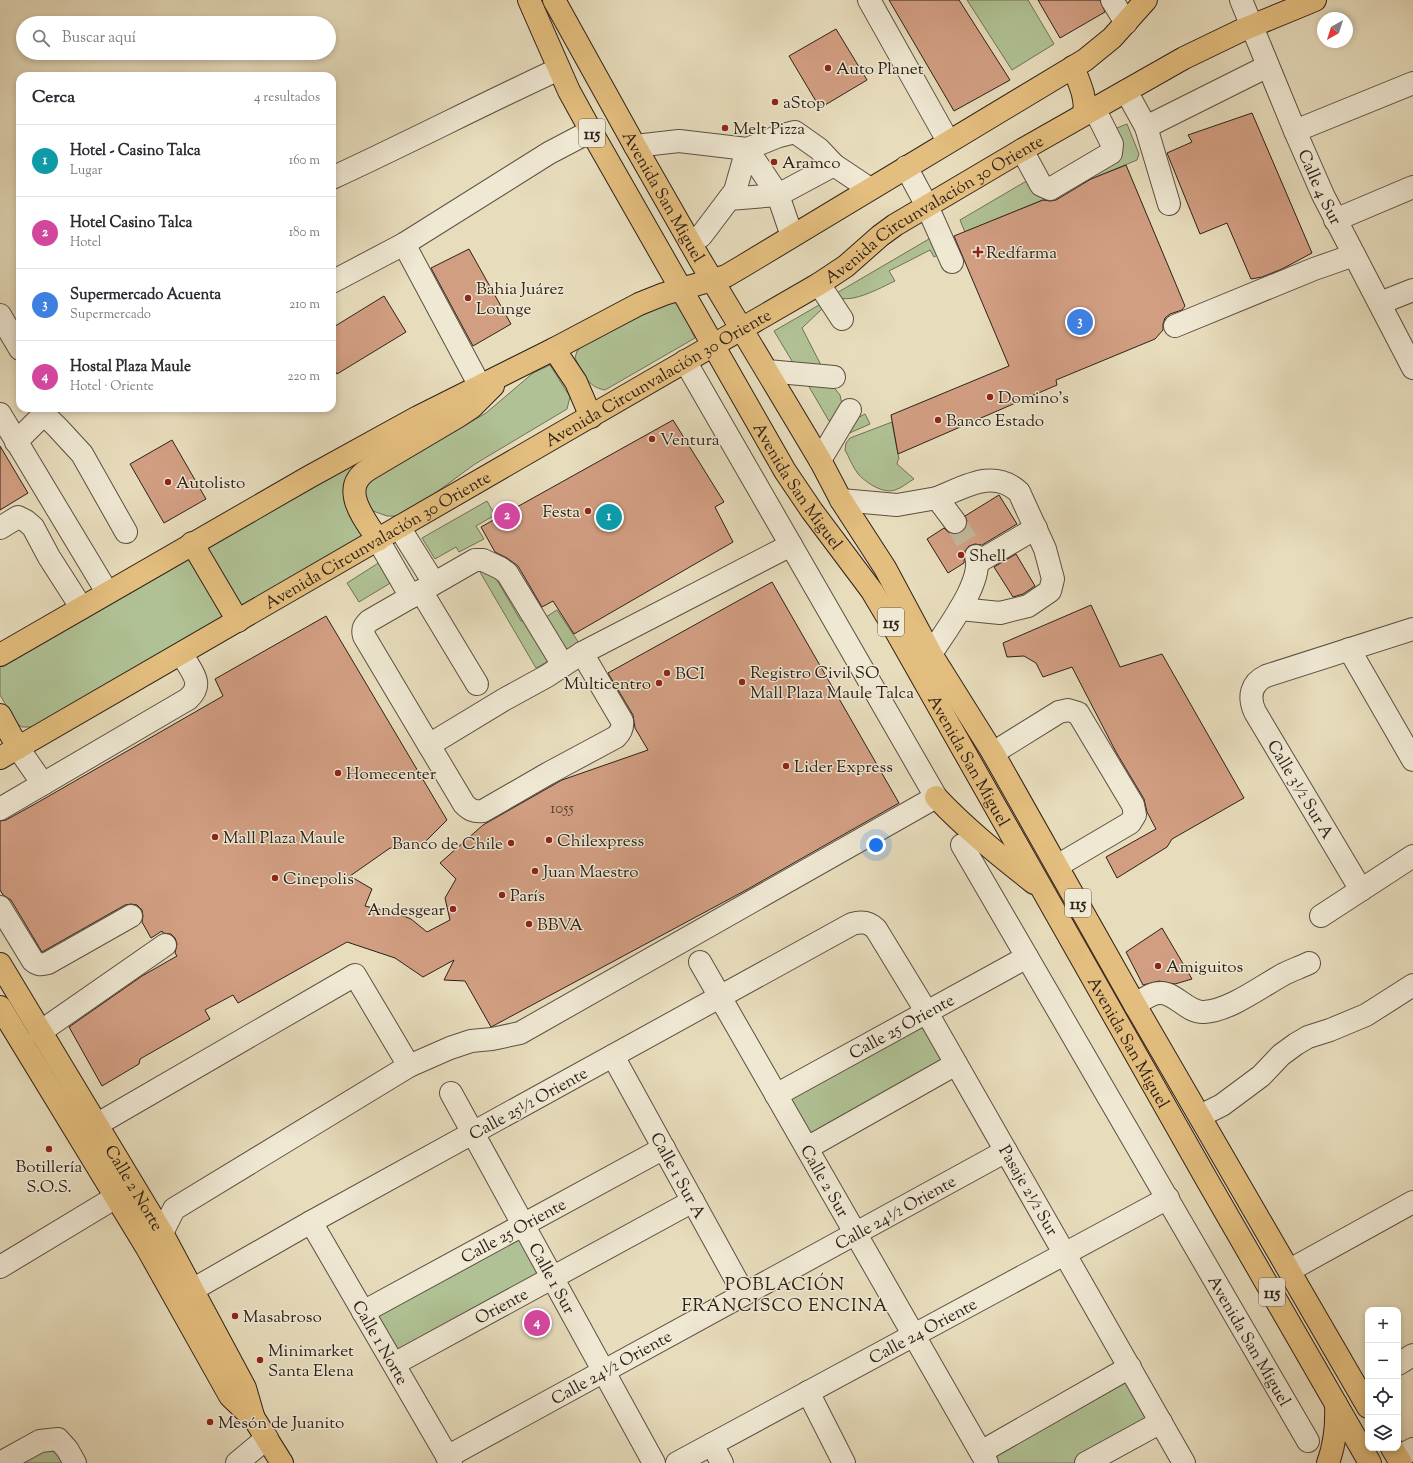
<!DOCTYPE html>
<html lang="es">
<meta charset="utf-8">
<style>
:root{--surface:#fff;--page:#f7f7f7;--text:#2b2b33;--muted:#7c7c81;--line:#e1e1e2;--accent:#7c3aed}
body{margin:0;font-family:"Sorts Mill Goudy",serif;background:var(--page);color:var(--text)}
.controls{position:absolute;right:12px;bottom:12px;display:grid;overflow:hidden;border-radius:8px;box-shadow:0 2px 6px #0003}
.controls button{width:36px;height:36px;display:grid;place-items:center;padding:0;border:0;border-bottom:1px solid var(--line);background:var(--surface);color:var(--text);font:20px sans-serif}
.compass{position:absolute;left:1317px;top:12px;width:36px;height:36px;border-radius:50%;background:var(--surface);box-shadow:0 2px 6px #0003;rotate:219deg}
.you{position:absolute;left:876px;top:845px;width:14px;height:14px;margin:-10px;border:3px solid #fff;border-radius:50%;background:#1a73e8;box-shadow:0 0 0 6px #1a73e833}
.badge{display:grid;place-items:center;width:26px;height:26px;border-radius:50%;background:var(--accent);color:#fff;font-size:13px;font-weight:700}
.pin{position:absolute;translate:-50% -50%;border:2px solid #fff;box-shadow:0 1px 4px #0006}
.list{margin:0;padding:0;list-style:none}
h2{display:flex;justify-content:space-between;align-items:center;height:52px;margin:0;padding:0 16px;font-size:17px}
h2 small{font-size:13px;font-weight:400;color:var(--muted)}
.list li{display:grid;grid-template-columns:26px 1fr auto;gap:12px;align-items:center;box-sizing:border-box;height:72px;padding:0 16px;border-top:1px solid var(--line)}
.list b{display:block;font-size:15px;white-space:nowrap}
.list p{margin:0;font-size:13px;white-space:nowrap;color:var(--muted)}
.list em{font-size:13px;font-style:normal;color:var(--muted)}
.icon{flex:none;width:22px;height:22px;fill:none;stroke:currentColor;stroke-width:2;stroke-linecap:round;stroke-linejoin:round}
.map{position:relative;flex:none;width:1413px;height:1463px;overflow:hidden}
.search{position:absolute;background:var(--surface);box-shadow:0 2px 6px #0003;left:16px;top:16px;width:320px;height:44px;display:flex;align-items:center;gap:10px;box-sizing:border-box;padding:0 14px;border-radius:22px;color:var(--muted);font-size:15px}
.panel{position:absolute;background:var(--surface);box-shadow:0 2px 6px #0003;left:16px;top:72px;width:320px;height:340px;border-radius:12px}
.map>svg:first-child{display:block}
.green{fill:#b0c295;stroke:#6f7257}
.building{fill:#d29e82;stroke:#2e2119}
.lines{fill:none;stroke-linecap:round;stroke-linejoin:round}
.minor-tunnel{stroke:#c2b79b;stroke-width:22;stroke-dasharray:22 11;stroke-linecap:butt}
.minor-casing{stroke:#5c5042;stroke-width:24}
.major-casing{stroke:#2e2119;stroke-width:24}
.highway-casing{stroke:#2e2119;stroke-width:24}
.minor{stroke:#efe8d3;stroke-width:22}
.major{stroke:#e4be7e;stroke-width:22}
.highway{stroke:#e4be7e;stroke-width:22}
.poi-dot{fill:#8f2418;stroke:#efe8d3;stroke-width:1.5}
.labels{text-anchor:middle;stroke-width:3;stroke-linejoin:round;paint-order:stroke}
.number-label{font-size:15px;fill:#574033}
.shield{fill:#efe8d3;stroke:#685d51;stroke-width:1}
.shield-label{font-size:16px;font-weight:bold;fill:#2e2119}
.poi-label{font-size:17px;fill:#2e2119;stroke:#efe8d3;text-anchor:start}
.street-label{font-size:17px;fill:#2e2119;stroke:#efe8d3}
.neighbourhood-label{font-size:18px;letter-spacing:1px;fill:#2e2119;stroke:#efe8d3}
</style>
<div class="map">
<svg width="1413" height="1463" viewBox="0 0 1413 1463">
<rect width="100%" height="100%" fill="#e7dcbc"/>
<filter id="stains"><feTurbulence type="fractalNoise" baseFrequency=".005" numOctaves="4"/><feColorMatrix values="0 0 0 0 .2 0 0 0 0 .09 0 0 0 0 .02 0 0 0 .5 -.17"/></filter>
<radialGradient id="worn" r=".72"><stop offset=".6" stop-color="#630" stop-opacity="0"/><stop offset="1" stop-color="#630" stop-opacity=".3"/></radialGradient>
<path class="green" d="M 967,0 L 1028,0 L 1054,44 L 1012,70 Z
M 1127,124 L 1139,154 L 1137,160 L 1065,190 L 1122,155 L 1112,130 Z
M 1034,178 L 1045,199 L 965,232 L 960,220 L 1023,183 Z
M 934,236 L 940,254 L 934,257 L 930,250 L 889,271 L 895,281 C 882,287 845,308 835,294 Z
M 677,300 L 695,338 L 605,390 C 587,387 583,373 575,358 L 577,351 L 582,346 L 651,311 Z
M 819,305 L 822,305 L 822,309 L 802,328 L 823,369 L 795,366 L 774,331 Z
M 550,365 L 570,397 L 567,409 L 475,464 L 423,502 L 400,516 L 387,516 L 373,511 L 365,498 L 365,485 L 376,477 L 486,413 L 533,373 Z
M 808,385 L 832,385 L 840,395 L 842,404 L 834,420 L 829,421 Z
M 865,414 L 870,424 L 845,435 L 850,422 Z
M 892,422 L 899,459 L 898,460 L 897,464 L 914,479 C 908,482 902,488 895,490 C 883,494 867,483 859,475 C 853,468 849,457 845,450 L 846,443 L 850,438 Z
M 373,450 L 376,454 L 355,466 L 347,476 L 344,495 L 360,530 L 362,539 L 34,727 L 22,727 L 17,724 L 0,695 L 0,666 Z
M 487,501 L 495,515 L 476,526 L 484,539 L 459,552 L 456,547 L 435,559 L 422,538 Z
M 380,562 L 392,582 L 359,602 L 347,583 Z
M 487,568 L 491,570 L 521,621 L 530,622 L 552,659 L 536,668 L 480,572 Z
M 557,610 L 579,643 L 567,650 L 546,617 Z
M 923,1024 L 942,1060 L 808,1136 L 787,1099 Z
M 518,1238 L 539,1276 L 393,1356 L 372,1319 Z
M 1124,1380 L 1148,1423 L 1074,1463 L 994,1463 L 990,1457 Z
M 39,1446 L 61,1451 L 68,1463 L 9,1463 Z"/>
<path class="building" d="M 889,0 L 959,0 L 1010,80 L 954,111 Z
M 1038,0 L 1100,0 L 1105,12 L 1060,38 Z
M 836,29 L 867,80 L 820,108 L 789,56 Z
M 1252,113 L 1312,253 L 1282,269 L 1262,277 L 1251,279 L 1227,223 L 1200,234 L 1167,153 L 1192,142 L 1188,135 Z
M 1126,165 L 1185,306 L 1182,310 L 1170,314 L 1165,318 L 1163,324 L 1163,330 L 1155,339 L 1056,380 L 1057,385 L 898,454 L 891,415 L 1009,366 L 954,236 L 1043,200 L 1050,201 L 1056,200 L 1091,179 Z
M 469,249 L 511,324 L 473,346 L 431,268 Z
M 384,296 L 406,332 L 337,374 L 332,366 L 332,328 Z
M 673,420 L 724,502 L 715,507 L 733,542 L 574,634 L 553,601 L 542,607 L 518,566 L 507,558 L 495,552 L 481,527 Z
M 172,440 L 206,499 L 164,523 L 130,464 Z
M 0,446 L 28,493 L 0,510 Z
M 999,495 L 1017,524 L 982,545 L 975,544 L 969,546 L 965,551 L 964,563 L 948,573 L 927,539 L 944,528 L 950,534 L 956,534 L 962,532 L 967,527 L 967,521 L 965,516 Z
M 1016,554 L 1035,586 L 1023,594 L 1013,597 L 994,567 Z
M 772,582 L 899,803 L 748,889 L 493,1026 L 491,1027 L 465,981 L 444,980 L 454,960 L 423,977 L 395,958 L 347,942 L 238,1003 L 233,995 L 205,1010 L 210,1019 L 140,1059 L 139,1064 L 102,1086 L 69,1027 L 142,976 L 177,956 L 175,953 L 177,944 L 175,938 L 171,934 L 163,933 L 162,931 L 151,938 L 142,922 L 143,916 L 142,910 L 137,905 L 131,904 L 125,905 L 42,952 L 11,900 L 3,895 L 0,890 L 0,821 L 6,820 L 35,804 L 223,696 L 215,679 L 326,616 L 447,820 L 418,849 L 390,848 L 350,876 L 372,889 L 365,906 L 396,913 L 411,919 L 427,932 L 450,920 L 445,898 L 456,879 L 440,863 L 483,825 L 562,780 L 648,750 L 635,728 L 633,715 L 608,673 Z
M 1091,605 L 1120,667 L 1162,654 L 1244,798 L 1172,839 L 1167,847 L 1117,878 L 1106,857 L 1156,829 L 1147,812 L 1144,799 L 1116,752 L 1072,667 L 1043,677 L 1036,663 L 1024,656 L 1007,657 L 1003,643 Z
M 1162,928 L 1192,979 L 1175,984 L 1159,981 L 1143,985 L 1126,952 Z"/>
<g class="lines">
<path class="minor-tunnel" d="M 955,522 L 976,556"/>
<g class="minor-casing">
<g id="minor">
<path d="M 869,0 L 948,141"/>
<path d="M 1112,0 L 1126,23"/>
<path id="s1" d="M 1241,0 L 1295,131 L 1323,195 L 1413,368"/>
<path d="M 1126,91 L 1146,127 L 1268,66"/>
<path d="M 1146,127 L 1169,204"/>
<path d="M 1295,131 L 1413,83"/>
<path d="M 635,146 L 679,141 L 747,149 L 779,136 L 795,132 L 819,149 L 834,165 L 870,189"/>
<path d="M 747,149 L 778,195 L 792,236"/>
<path d="M 1022,150 L 1041,185 L 1050,189 L 1111,153 L 1112,144 L 1094,108"/>
<path d="M 906,167 L 927,206 L 952,262"/>
<path d="M 332,178 C 408,143 483,104 559,69"/>
<path d="M 729,199 L 778,195 L 834,165"/>
<path d="M 1335,220 L 1413,187"/>
<path d="M 690,242 L 701,236 L 735,191 L 747,149"/>
<path d="M 404,244 L 480,386"/>
<path d="M 332,282 L 404,244 L 549,153 L 591,131"/>
<path d="M 819,284 L 842,319"/>
<path d="M 1380,303 L 1413,290"/>
<path d="M 0,315 L 20,349"/>
<path d="M 1175,326 L 1314,269 L 1354,255"/>
<path d="M 767,371 L 834,377"/>
<path d="M 0,414 L 107,592"/>
<path d="M 44,414 L 58,428 L 82,454 L 126,532"/>
<path d="M 16,442 L 44,414 L 47,408"/>
<path d="M 820,460 L 850,410"/>
<path d="M 937,498 C 965,487 993,468 1019,492 L 1045,549 L 1053,579 L 1050,591 L 1028,606 L 1000,613 L 960,609"/>
<path d="M 841,500 L 897,505 L 937,498 L 955,522"/>
<path d="M 399,527 L 434,583"/>
<path d="M 0,528 L 18,517 L 26,521 L 33,527 L 49,557 L 81,607"/>
<path d="M 378,540 L 411,597"/>
<path d="M 978,562 L 1036,528"/>
<path d="M 421,591 L 477,684"/>
<path d="M 1349,649 L 1413,760"/>
<path d="M 931,654 C 945,631 984,582 976,556"/>
<path d="M 563,665 L 507,573 L 500,568 L 483,560 L 475,560 L 369,621 C 364,626 362,629 364,636 L 464,804 C 470,810 474,812 483,811 L 549,773 L 616,737 C 621,732 623,728 622,721 L 582,653"/>
<path d="M 429,745 L 505,699 L 547,676 L 582,653 L 791,545"/>
<path d="M 18,748 L 43,784"/>
<path d="M 993,753 L 1059,712 L 1068,710 L 1078,713 L 1133,805 L 1135,815 L 1130,823 L 1057,866"/>
<path d="M 0,809 L 188,699 C 206,683 190,671 182,654"/>
<path id="s2" d="M 962,845 L 1308,1441"/>
<path d="M 1361,890 L 1255,712 C 1248,697 1251,683 1266,676 L 1413,629"/>
<path d="M 0,907 L 33,961 C 38,965 41,965 48,963 L 131,916"/>
<path d="M 1321,916 L 1413,856"/>
<path id="s3" d="M 700,962 L 987,1463"/>
<path d="M 1135,1005 C 1142,1000 1151,993 1160,993 C 1175,992 1187,1013 1204,1012 C 1229,1011 1262,986 1284,974 C 1292,970 1301,967 1309,963"/>
<path d="M 40,1032 L 165,945"/>
<path id="s4" d="M 613,1056 L 744,1294"/>
<path d="M 409,1066 L 450,1048 L 471,1041 L 492,1039 L 520,1033 L 936,797 L 685,361"/>
<path id="s5" d="M 451,1093 L 654,1463"/>
<path id="s6" d="M 776,1095 L 1027,957"/>
<path d="M 1200,1116 L 1222,1105 L 1261,1076 L 1281,1055 L 1296,1044 L 1308,1037 L 1330,1030 L 1366,1015 L 1413,985"/>
<path d="M 96,1125 L 355,975 L 409,1066 L 174,1209 L 162,1233"/>
<path d="M 807,1148 L 956,1064"/>
<path id="s7" d="M 311,1222 L 451,1463"/>
<path d="M 0,1267 L 116,1197"/>
<path d="M 1290,1270 L 1413,1202"/>
<path d="M 192,1290 L 311,1222 L 852,924 C 862,921 869,922 876,929 L 926,1011 L 1184,1463"/>
<path id="s8" d="M 363,1312 L 664,1148"/>
<path id="s9" d="M 394,1364 L 693,1201"/>
<path d="M 1398,1364 L 1413,1355"/>
<path d="M 808,1392 L 844,1463"/>
<path d="M 712,1444 L 722,1463"/>
<path d="M 981,1452 L 1130,1367"/>
<path d="M 447,1457 L 1006,1151"/>
<path d="M 1398,1457 L 1413,1449"/>
<path d="M 0,1463 L 40,1441 L 58,1439 L 67,1449 L 75,1463"/>
<path d="M 237,1463 L 267,1438"/>
<path id="s10" d="M 677,1463 L 1168,1198"/>
<path d="M 1086,1463 L 1161,1422"/>
</g>
</g>
<g class="major-casing">
<g id="major">
<path d="M 1073,67 C 1079,82 1087,98 1084,114"/>
<path d="M 554,349 L 576,382 L 591,417"/>
<path d="M 378,540 C 364,518 338,488 369,469 L 457,417 L 472,407 L 493,386"/>
<path d="M 192,543 L 238,621"/>
<path d="M 0,655 L 309,477 L 418,417 L 554,349 L 639,304 L 664,294 L 726,276 L 743,266 L 1085,60 L 1112,38 L 1146,0"/>
<path d="M 0,715 L 18,748"/>
<path id="s11" d="M 0,758 L 819,284 L 846,266 L 880,236 L 895,225 L 1022,150 L 1184,58 L 1242,30 L 1315,0"/>
<path id="s12" d="M 0,964 L 162,1233 L 245,1388 L 254,1419"/>
<path d="M 0,1007 L 147,1248 L 230,1396 L 255,1420 L 282,1463"/>
</g>
</g>
<g class="highway-casing">
<g id="highway">
<path id="s13" d="M 529,0 L 569,91 L 591,131 L 785,471 L 812,511 L 872,591 L 897,633 L 1207,1180 L 1370,1463"/>
<path id="s14" d="M 554,0 L 635,146 L 699,258 L 820,460 L 841,500 L 885,568 L 931,654 L 993,753 L 1135,1005 L 1368,1407"/>
<path d="M 936,797 C 966,829 1000,856 1034,883"/>
<path d="M 1392,1448 L 1401,1463"/>
<path d="M 1328,1463 C 1335,1444 1337,1425 1336,1404"/>
</g>
</g>
<use href="#minor" class="minor"/>
<use href="#major" class="major"/>
<use href="#highway" class="highway"/>
</g>
<g class="poi-dot">
<circle cx="828" cy="68" r="4"/>
<circle cx="775" cy="102" r="4"/>
<circle cx="725" cy="128" r="4"/>
<circle cx="774" cy="162" r="4"/>
<path d="M976 246h4v4h4v4h-4v4h-4v-4h-4v-4h4z"/>
<circle cx="468" cy="298" r="4"/>
<circle cx="990" cy="397" r="4"/>
<circle cx="938" cy="420" r="4"/>
<circle cx="652" cy="439" r="4"/>
<circle cx="168" cy="482" r="4"/>
<circle cx="588" cy="511" r="4"/>
<circle cx="961" cy="555" r="4"/>
<circle cx="667" cy="673" r="4"/>
<circle cx="742" cy="682" r="4"/>
<circle cx="659" cy="683" r="4"/>
<circle cx="786" cy="766" r="4"/>
<circle cx="338" cy="773" r="4"/>
<circle cx="215" cy="837" r="4"/>
<circle cx="549" cy="840" r="4"/>
<circle cx="511" cy="843" r="4"/>
<circle cx="535" cy="871" r="4"/>
<circle cx="275" cy="878" r="4"/>
<circle cx="502" cy="895" r="4"/>
<circle cx="453" cy="909" r="4"/>
<circle cx="529" cy="924" r="4"/>
<circle cx="1158" cy="966" r="4"/>
<circle cx="49" cy="1149" r="4"/>
<circle cx="235" cy="1316" r="4"/>
<circle cx="260" cy="1360" r="4"/>
<circle cx="210" cy="1422" r="4"/>
</g>
<g class="labels">
<g class="number-label">
<text x="562" y="813">1055</text>
</g>
<g class="shield">
<rect x="579" y="119" width="26" height="28" rx="3"/>
<rect x="878" y="608" width="26" height="28" rx="3"/>
<rect x="1065" y="889" width="26" height="28" rx="3"/>
<rect x="1259" y="1278" width="26" height="28" rx="3"/>
</g>
<g class="shield-label">
<text x="592" y="139">115</text>
<text x="891" y="628">115</text>
<text x="1078" y="909">115</text>
<text x="1272" y="1298">115</text>
</g>
<g class="poi-label">
<text x="836" y="74">Auto Planet</text>
<text x="783" y="108">aStop</text>
<text x="733" y="134">Melt Pizza</text>
<text x="782" y="168">Aramco</text>
<text x="986" y="258">Redfarma</text>
<text x="476" y="294">Bahia Juárez<tspan x="476" dy="20">Lounge</tspan></text>
<text x="998" y="403">Domino's</text>
<text x="946" y="426">Banco Estado</text>
<text x="660" y="445">Ventura</text>
<text x="176" y="488">Autolisto</text>
<text x="580" y="517" text-anchor="end">Festa</text>
<text x="969" y="561">Shell</text>
<text x="750" y="678">Registro Civil SO<tspan x="750" dy="20">Mall Plaza Maule Talca</tspan></text>
<text x="675" y="679">BCI</text>
<text x="651" y="689" text-anchor="end">Multicentro</text>
<text x="794" y="772">Lider Express</text>
<text x="346" y="779">Homecenter</text>
<text x="223" y="843">Mall Plaza Maule</text>
<text x="557" y="846">Chilexpress</text>
<text x="503" y="849" text-anchor="end">Banco de Chile</text>
<text x="543" y="877">Juan Maestro</text>
<text x="283" y="884">Cinepolis</text>
<text x="510" y="901">París</text>
<text x="445" y="915" text-anchor="end">Andesgear</text>
<text x="537" y="930">BBVA</text>
<text x="1166" y="972">Amiguitos</text>
<text x="49" y="1172" text-anchor="middle">Botillería<tspan x="49" dy="20">S.O.S.</tspan></text>
<text x="243" y="1322">Masabroso</text>
<text x="268" y="1356">Minimarket<tspan x="268" dy="20">Santa Elena</tspan></text>
<text x="218" y="1428">Mesón de Juanito</text>
</g>
<g class="street-label">
<text dy="6" stroke="none"><textPath href="#s1" startOffset="203">Calle 4 Sur</textPath></text>
<text dy="6" stroke="none"><textPath href="#s14" startOffset="225">Avenida San Miguel</textPath></text>
<text dy="6" stroke="none"><textPath href="#s11" startOffset="1084">Avenida Circunvalación 30 Oriente</textPath></text>
<text dy="6" stroke="none"><textPath href="#s11" startOffset="760">Avenida Circunvalación 30 Oriente</textPath></text>
<text dy="6" stroke="none"><textPath href="#s13" startOffset="556">Avenida San Miguel</textPath></text>
<text dy="6" stroke="none"><textPath href="#s11" startOffset="436">Avenida Circunvalación 30 Oriente</textPath></text>
<text dy="6" stroke="none"><textPath href="#s13" startOffset="880">Avenida San Miguel</textPath></text>
<text transform="translate(1301 789) rotate(59)" y="6">Calle 3½ Sur A</text>
<text dy="6" stroke="none"><textPath href="#s6" startOffset="143">Calle 25 Oriente</textPath></text>
<text dy="6" stroke="none"><textPath href="#s13" startOffset="1204">Avenida San Miguel</textPath></text>
<text transform="translate(528 1103) rotate(-29)" y="6">Calle 25½ Oriente</text>
<text dy="6" stroke="none"><textPath href="#s4" startOffset="136">Calle 1 Sur A</textPath></text>
<text dy="6" stroke="none"><textPath href="#s3" startOffset="252">Calle 2 Sur</textPath></text>
<text dy="6" stroke="none"><textPath href="#s12" startOffset="261">Calle 2 Norte</textPath></text>
<text transform="translate(1029 1190) rotate(60)" y="6">Pasaje 2½ Sur</text>
<text transform="translate(895 1212) rotate(-29)" y="6">Calle 24½ Oriente</text>
<text dy="6" stroke="none"><textPath href="#s8" startOffset="171">Calle 25 Oriente</textPath></text>
<text dy="6" stroke="none"><textPath href="#s5" startOffset="211">Calle 1 Sur</textPath></text>
<text dy="6" stroke="none"><textPath href="#s9" startOffset="122">Oriente</textPath></text>
<text dy="6" stroke="none"><textPath href="#s10" startOffset="279">Calle 24 Oriente</textPath></text>
<text dy="6" stroke="none"><textPath href="#s2" startOffset="573">Avenida San Miguel</textPath></text>
<text dy="6" stroke="none"><textPath href="#s7" startOffset="139">Calle 1 Norte</textPath></text>
<text transform="translate(611 1367) rotate(-29)" y="6">Calle 24½ Oriente</text>
</g>
<g class="neighbourhood-label">
<text x="785" y="1290">POBLACIÓN<tspan x="785" dy="21">FRANCISCO ENCINA</tspan></text>
</g>
</g>
<rect width="100%" height="100%" filter="url(#stains)"/>
<rect width="100%" height="100%" fill="url(#worn)"/>
</svg>
<div class="controls">
<button>+</button>
<button>−</button>
<button><svg class="icon" aria-label="locate" viewBox="0 0 24 24"><circle cx="12" cy="12" r="6"/><path d="M12 2v4M12 18v4M2 12h4M18 12h4"/></svg></button>
<button><svg class="icon" aria-label="layers" viewBox="0 0 24 24"><path d="M12 4l9 5-9 5-9-5zM3 14l9 5 9-5"/></svg></button>
</div>
<svg class="compass" viewBox="-18 -18 36 36"><path d="M0-13l5 13h-10z" fill="#e53935"/><path d="M0 13l5-13h-10z" fill="#7c7c81"/></svg>
<div class="you"></div>
<div class="pin badge" style="left:609px;top:517px;background:#0f9aa8">1</div>
<div class="pin badge" style="left:507px;top:516px;background:#d1479c">2</div>
<div class="pin badge" style="left:1080px;top:322px;background:#3f7fe0">3</div>
<div class="pin badge" style="left:537px;top:1323px;background:#d1479c">4</div>
<div class="search"><svg class="icon" aria-label="search" viewBox="0 0 24 24"><circle cx="10" cy="10" r="6"/><path d="M15 15l6 6"/></svg>Buscar aquí</div>
<section class="panel">
<h2>Cerca<small>4 resultados</small></h2>
<ul class="list">
<li><span class="badge" style="background:#0f9aa8">1</span><div><b>Hotel - Casino Talca</b><p>Lugar</p></div><em>160 m</em></li>
<li><span class="badge" style="background:#d1479c">2</span><div><b>Hotel Casino Talca</b><p>Hotel</p></div><em>180 m</em></li>
<li><span class="badge" style="background:#3f7fe0">3</span><div><b>Supermercado Acuenta</b><p>Supermercado</p></div><em>210 m</em></li>
<li><span class="badge" style="background:#d1479c">4</span><div><b>Hostal Plaza Maule</b><p>Hotel · Oriente</p></div><em>220 m</em></li>
</ul>
</section>
</div>
